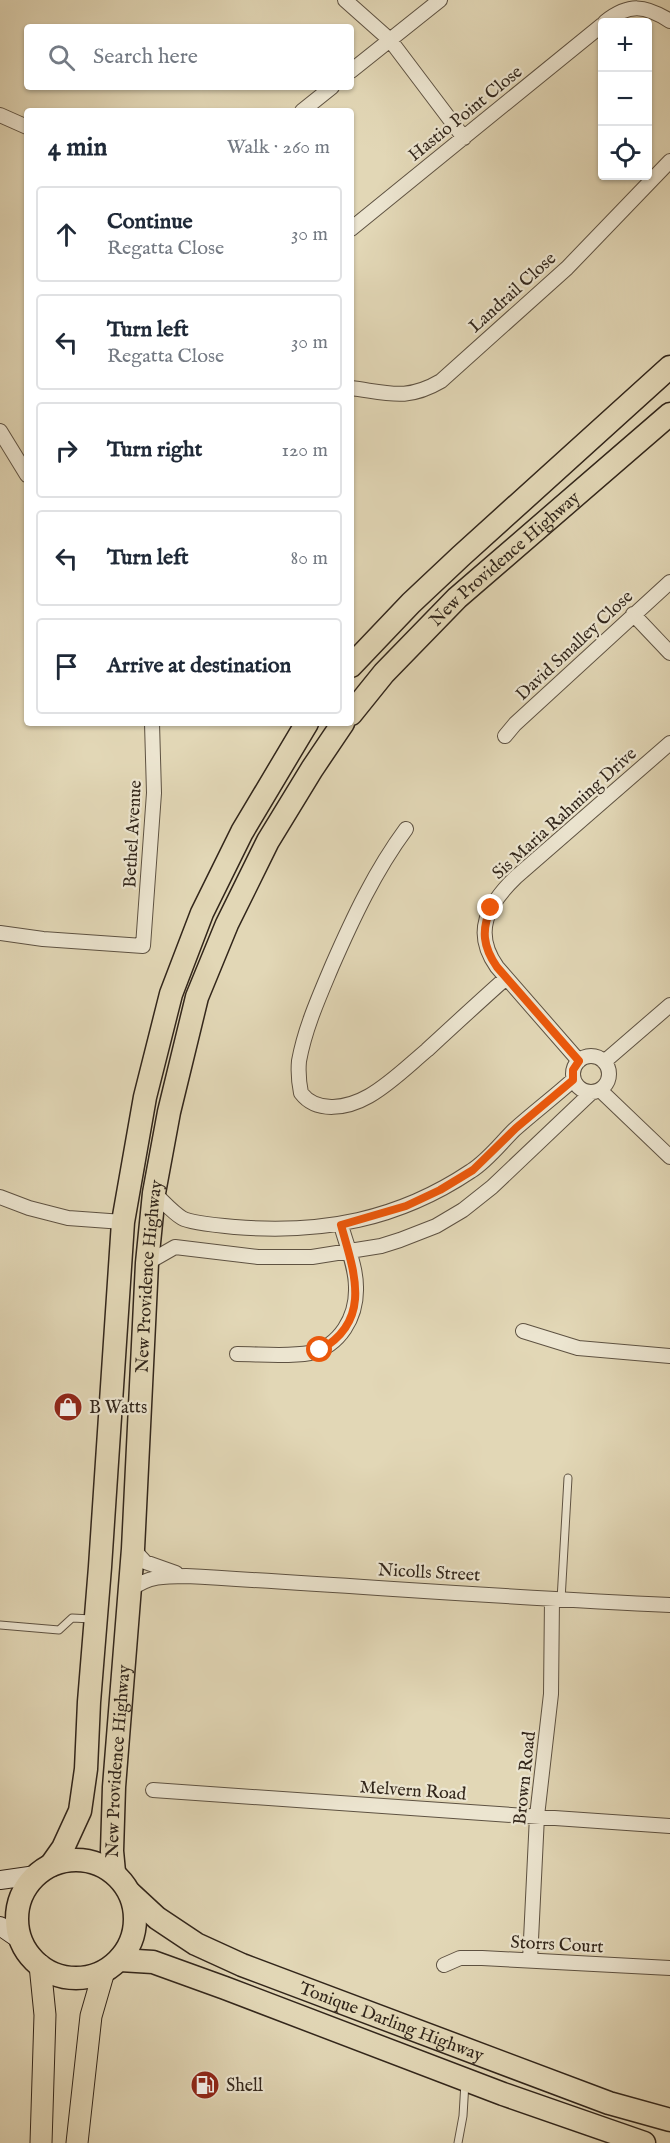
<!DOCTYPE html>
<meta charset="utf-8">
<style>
:root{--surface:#fff;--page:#f6f6f7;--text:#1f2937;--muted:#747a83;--line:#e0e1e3}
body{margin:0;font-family:"IM FELL English",serif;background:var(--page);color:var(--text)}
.controls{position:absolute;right:18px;top:18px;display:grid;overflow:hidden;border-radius:6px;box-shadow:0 2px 4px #0004}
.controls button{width:54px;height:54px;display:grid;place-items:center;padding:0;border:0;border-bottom:2px solid var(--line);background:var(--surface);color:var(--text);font:30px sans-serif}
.stop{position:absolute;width:18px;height:18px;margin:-14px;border:4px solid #ea580c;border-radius:50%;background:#fff}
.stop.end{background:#ea580c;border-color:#fff;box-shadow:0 2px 6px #0008}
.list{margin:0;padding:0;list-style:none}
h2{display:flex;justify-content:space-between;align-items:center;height:78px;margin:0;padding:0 24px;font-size:26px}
h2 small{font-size:20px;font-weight:400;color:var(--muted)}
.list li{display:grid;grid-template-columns:39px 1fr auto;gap:18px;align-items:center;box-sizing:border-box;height:96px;margin:0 12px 12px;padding:0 12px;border:2px solid var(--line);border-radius:6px}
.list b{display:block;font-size:22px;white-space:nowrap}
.list p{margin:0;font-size:20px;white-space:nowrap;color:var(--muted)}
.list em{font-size:20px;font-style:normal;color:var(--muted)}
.icon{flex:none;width:33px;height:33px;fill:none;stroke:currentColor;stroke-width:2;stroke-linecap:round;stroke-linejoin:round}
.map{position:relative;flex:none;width:670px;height:2143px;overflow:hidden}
.search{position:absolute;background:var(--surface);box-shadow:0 2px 4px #0004;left:24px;top:24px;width:330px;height:66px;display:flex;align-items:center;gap:15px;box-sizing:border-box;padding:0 21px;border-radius:6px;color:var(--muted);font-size:22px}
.panel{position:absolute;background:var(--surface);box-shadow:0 2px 4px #0004;left:24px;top:108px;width:330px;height:618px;border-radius:6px}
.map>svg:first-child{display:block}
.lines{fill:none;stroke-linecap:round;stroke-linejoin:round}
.service-casing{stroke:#5e5242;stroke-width:9}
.minor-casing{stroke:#5e5242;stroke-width:16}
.secondary-casing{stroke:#32261b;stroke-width:20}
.primary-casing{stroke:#32261b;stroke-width:23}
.trunk-casing{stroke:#32261b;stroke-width:25}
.service{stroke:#ece5d0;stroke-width:7}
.minor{stroke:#ece5d0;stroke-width:14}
.secondary{stroke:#ece5d0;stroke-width:18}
.primary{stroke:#e2d7b6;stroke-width:21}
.trunk{stroke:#e2d7b6;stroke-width:22}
.route{stroke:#ea580c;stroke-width:8}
.labels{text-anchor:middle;stroke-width:4.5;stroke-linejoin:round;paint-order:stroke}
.street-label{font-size:18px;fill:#32261b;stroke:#ece5d0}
.poi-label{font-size:18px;fill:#32261b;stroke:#ece5d0;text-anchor:start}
</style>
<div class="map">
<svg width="670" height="2143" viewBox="0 0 670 2143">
<rect width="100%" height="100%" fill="#e2d7b6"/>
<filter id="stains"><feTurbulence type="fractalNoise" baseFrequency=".00333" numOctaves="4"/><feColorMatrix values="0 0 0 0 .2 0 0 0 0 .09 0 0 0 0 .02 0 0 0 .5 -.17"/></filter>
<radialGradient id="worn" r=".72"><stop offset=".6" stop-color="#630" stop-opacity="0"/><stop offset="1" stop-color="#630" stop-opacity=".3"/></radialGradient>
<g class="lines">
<g class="service-casing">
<path id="service" d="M 561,1600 L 568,1478
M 0,1625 L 59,1630 L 72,1618 L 92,1619
M 458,2143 L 463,2116 L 465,2082"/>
</g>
<g class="minor-casing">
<path id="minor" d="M 345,0 L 390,40 L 464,138
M 605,22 C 629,3 645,5 670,21
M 351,71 L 440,0
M 302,111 L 332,87
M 0,115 L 27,127
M 351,229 L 602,25
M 351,388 C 389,393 407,401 441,381 L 567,268 L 670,161
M 0,431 L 27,475
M 633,614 L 670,653
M 505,736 L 515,724 L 670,582
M 406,829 C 375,871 353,918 332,966 C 319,997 305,1028 299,1061 C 298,1072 299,1083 301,1093 C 317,1114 348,1108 369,1096 C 390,1084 408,1066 427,1050 C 453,1026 479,1002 506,978
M 0,933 L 43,939 L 143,946 L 154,793 L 152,723
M573 1074a18 18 0 1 1 36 0a18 18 0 1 1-36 0Z
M 579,1061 L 497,967 C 472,932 488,904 516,877 L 670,743
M 604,1062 L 670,1005
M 600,1090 L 670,1157
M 154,1193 C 163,1201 172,1212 182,1218 C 190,1223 224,1226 235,1227 C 322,1234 398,1220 471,1171 C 487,1161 500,1144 514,1130 C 533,1113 554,1097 573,1080
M 0,1197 L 29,1208 L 68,1218 L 123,1222
M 147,1263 L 175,1247 L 258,1257 L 312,1257 L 381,1246 L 400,1240 L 436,1226 L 463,1210 L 492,1187 L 591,1093
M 523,1331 L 578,1348 L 670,1356
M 237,1354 C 260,1354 287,1357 310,1353 C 340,1346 357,1317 356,1287 C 356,1266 346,1244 341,1225
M 133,1549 L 145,1562 L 176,1573
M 130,1590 C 148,1576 165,1576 186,1576 C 348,1585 509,1598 670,1605
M 153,1790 L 670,1826
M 530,1960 L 537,1816 L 551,1694 L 552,1599
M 444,1965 L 460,1958 L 482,1958 L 670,1968"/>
</g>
<g class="secondary-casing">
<path id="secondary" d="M 0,1880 L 36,1875
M 0,1926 L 19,1939"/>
</g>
<g class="primary-casing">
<path id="primary" d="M 40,1965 L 45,2015 L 41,2143
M 77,2143 L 91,2016 L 104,1971"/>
</g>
<g class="trunk-casing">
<g id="trunk">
<path d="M 351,666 L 411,603 L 461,556 L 670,367"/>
<path id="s1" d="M 351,714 L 384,673 L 457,598 L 670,414"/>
<circle cx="76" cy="1919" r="59"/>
<path d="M 51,1865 L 63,1848 L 80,1811 L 86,1769 L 89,1702 L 100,1567 L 123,1222 L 145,1097 L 171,994 L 202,913 L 242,832 L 307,723"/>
<path id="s2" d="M 114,1872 L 112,1851 L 114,1787 L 133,1549 L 147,1263 L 154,1193 L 169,1112 L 197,997 L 227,924 L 268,841 L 312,769 L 343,723"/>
<path id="s3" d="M 130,1893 L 157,1918 L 196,1944 L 242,1965 L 609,2103 L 670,2120"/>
<path d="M 120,1960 L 153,1962 L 225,1988 L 503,2094 L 644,2143"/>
</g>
</g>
<use href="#service" class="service"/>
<use href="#minor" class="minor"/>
<use href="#secondary" class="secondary"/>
<use href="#primary" class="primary"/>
<use href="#trunk" class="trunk"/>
</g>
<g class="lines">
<path class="route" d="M 320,1350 C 373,1320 354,1272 341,1225 L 406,1206 L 440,1190 L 473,1170 L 516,1128 L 573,1080 L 573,1070 L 579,1061 L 497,967 C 483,947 481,930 491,908"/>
</g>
<defs>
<g id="shop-disc" transform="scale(1.5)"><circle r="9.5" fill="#8f2418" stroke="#ece5d0"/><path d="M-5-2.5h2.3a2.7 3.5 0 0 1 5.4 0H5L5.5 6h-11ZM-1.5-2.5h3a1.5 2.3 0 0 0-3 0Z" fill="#fff"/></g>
<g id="fuel-disc" transform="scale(1.5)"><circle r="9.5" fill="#8f2418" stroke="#ece5d0"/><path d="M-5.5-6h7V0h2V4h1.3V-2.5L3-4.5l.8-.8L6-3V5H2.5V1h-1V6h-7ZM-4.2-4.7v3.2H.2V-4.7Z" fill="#fff"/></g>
</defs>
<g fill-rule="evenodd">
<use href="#shop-disc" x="68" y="1407"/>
<use href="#fuel-disc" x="205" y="2085"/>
</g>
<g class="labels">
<g class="street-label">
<text transform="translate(465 113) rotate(-39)" y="6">Hastio Point Close</text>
<text transform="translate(512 292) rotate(-42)" y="6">Landrail Close</text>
<text dy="6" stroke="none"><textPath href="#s1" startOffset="219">New Providence Highway</textPath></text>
<text transform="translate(574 645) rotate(-43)" y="6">David Smalley Close</text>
<text transform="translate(564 813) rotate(-42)" y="6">Sis Maria Rahming Drive</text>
<text transform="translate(132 834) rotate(-87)" y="6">Bethel Avenue</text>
<text dy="6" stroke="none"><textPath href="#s2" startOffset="597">New Providence Highway</textPath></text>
<text transform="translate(429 1572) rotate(3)" y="6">Nicolls Street</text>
<text dy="6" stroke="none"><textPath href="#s2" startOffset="111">New Providence Highway</textPath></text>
<text transform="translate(524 1778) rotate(-84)" y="6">Brown Road</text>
<text transform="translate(413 1790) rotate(4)" y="6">Melvern Road</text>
<text transform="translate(557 1944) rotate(3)" y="6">Storrs Court</text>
<text dy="6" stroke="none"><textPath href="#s3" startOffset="294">Tonique Darling Highway</textPath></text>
</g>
<g class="poi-label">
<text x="89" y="1413">B Watts</text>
<text x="226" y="2091">Shell</text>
</g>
</g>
<rect width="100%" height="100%" filter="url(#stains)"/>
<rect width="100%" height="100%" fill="url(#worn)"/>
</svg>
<div class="controls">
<button>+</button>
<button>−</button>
<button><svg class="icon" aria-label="locate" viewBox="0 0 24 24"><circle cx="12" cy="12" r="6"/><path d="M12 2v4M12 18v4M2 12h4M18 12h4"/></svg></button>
</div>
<div class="stop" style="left:320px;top:1350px"></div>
<div class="stop end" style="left:491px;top:908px"></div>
<div class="search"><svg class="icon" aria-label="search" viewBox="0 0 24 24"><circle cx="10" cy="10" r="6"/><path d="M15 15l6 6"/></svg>Search here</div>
<section class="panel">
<h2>4 min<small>Walk · 260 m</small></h2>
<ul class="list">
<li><svg class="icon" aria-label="ahead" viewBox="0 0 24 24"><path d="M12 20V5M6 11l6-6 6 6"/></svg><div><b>Continue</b><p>Regatta Close</p></div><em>30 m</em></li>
<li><svg class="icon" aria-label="left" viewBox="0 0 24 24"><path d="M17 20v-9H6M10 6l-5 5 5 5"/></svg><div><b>Turn left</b><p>Regatta Close</p></div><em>30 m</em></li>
<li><svg class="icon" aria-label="right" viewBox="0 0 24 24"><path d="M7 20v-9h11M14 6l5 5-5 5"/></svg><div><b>Turn right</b></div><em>120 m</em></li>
<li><svg class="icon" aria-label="left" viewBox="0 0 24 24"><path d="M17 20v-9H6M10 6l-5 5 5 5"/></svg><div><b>Turn left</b></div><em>80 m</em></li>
<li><svg class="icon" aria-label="arrive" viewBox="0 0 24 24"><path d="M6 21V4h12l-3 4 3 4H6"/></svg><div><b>Arrive at destination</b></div></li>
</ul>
</section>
</div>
